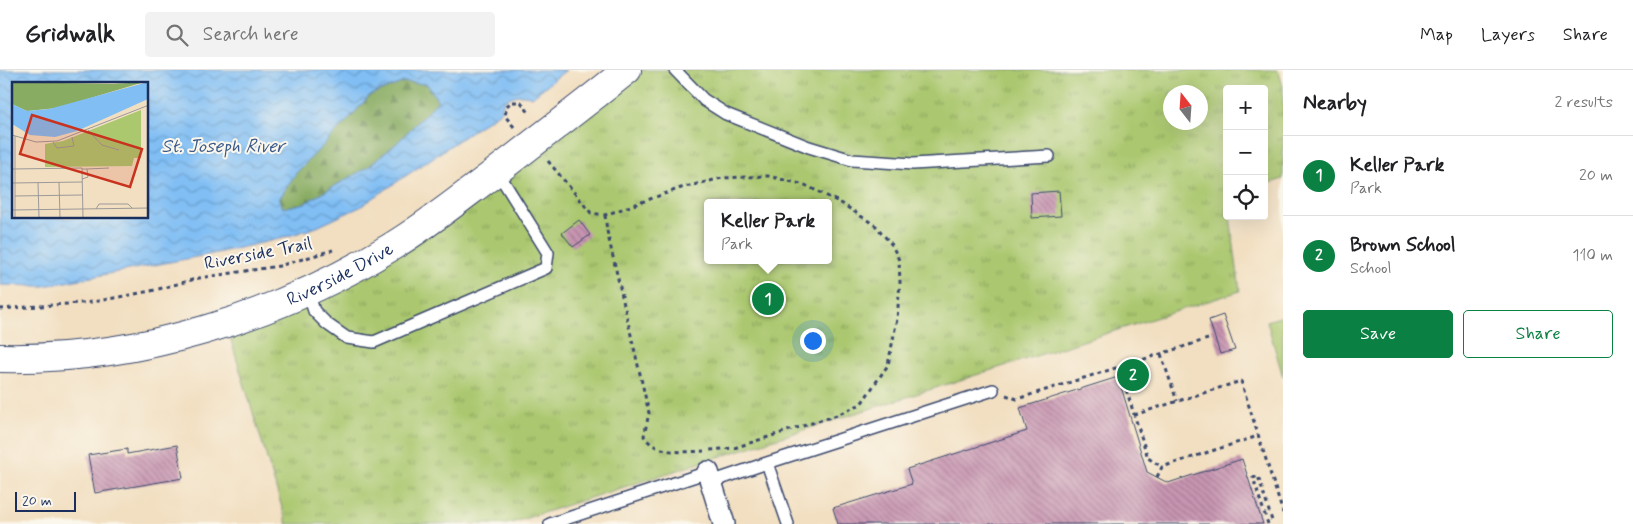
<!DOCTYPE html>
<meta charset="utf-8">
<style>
:root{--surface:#fff;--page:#f2f2f2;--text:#202124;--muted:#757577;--line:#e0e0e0;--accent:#0b8043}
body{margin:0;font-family:Mynerve,sans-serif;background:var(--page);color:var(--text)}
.controls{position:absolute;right:15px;top:15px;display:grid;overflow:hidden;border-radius:5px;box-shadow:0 5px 20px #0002}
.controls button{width:45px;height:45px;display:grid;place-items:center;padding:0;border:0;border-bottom:1px solid var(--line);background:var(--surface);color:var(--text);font:25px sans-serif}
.compass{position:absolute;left:1163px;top:15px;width:45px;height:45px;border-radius:50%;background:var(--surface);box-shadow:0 5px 20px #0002;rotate:343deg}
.scale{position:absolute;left:15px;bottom:12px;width:61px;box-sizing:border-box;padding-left:5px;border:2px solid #1b2f5e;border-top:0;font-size:14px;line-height:18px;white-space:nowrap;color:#1b2f5e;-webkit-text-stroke:4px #fbf7ec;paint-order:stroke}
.you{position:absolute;left:812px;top:270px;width:18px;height:18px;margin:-12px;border:4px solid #fff;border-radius:50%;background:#1a73e8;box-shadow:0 0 0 8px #1a73e833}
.badge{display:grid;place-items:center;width:32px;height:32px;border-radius:50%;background:var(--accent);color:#fff;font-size:16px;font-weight:700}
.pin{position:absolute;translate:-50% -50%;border:2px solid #fff;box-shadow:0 1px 5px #0006}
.popup{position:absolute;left:704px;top:129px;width:128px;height:65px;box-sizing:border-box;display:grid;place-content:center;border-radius:5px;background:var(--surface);filter:drop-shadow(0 1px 4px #0005);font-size:16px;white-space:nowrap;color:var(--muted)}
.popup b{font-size:19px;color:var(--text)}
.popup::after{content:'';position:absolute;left:50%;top:100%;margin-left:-10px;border:10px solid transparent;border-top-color:var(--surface)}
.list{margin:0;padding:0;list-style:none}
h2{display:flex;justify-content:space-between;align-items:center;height:65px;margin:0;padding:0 20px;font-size:21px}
h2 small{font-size:16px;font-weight:400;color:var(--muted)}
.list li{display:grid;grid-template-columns:32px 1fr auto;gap:15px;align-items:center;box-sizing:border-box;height:80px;padding:0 20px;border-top:1px solid var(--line)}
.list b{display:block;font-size:19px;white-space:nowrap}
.list p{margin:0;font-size:16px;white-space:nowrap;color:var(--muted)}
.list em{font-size:16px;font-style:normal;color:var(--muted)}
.actions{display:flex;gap:10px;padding:15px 20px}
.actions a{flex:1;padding:11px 0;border:1px solid var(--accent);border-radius:5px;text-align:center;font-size:18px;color:var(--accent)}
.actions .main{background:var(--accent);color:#fff}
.icon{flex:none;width:28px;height:28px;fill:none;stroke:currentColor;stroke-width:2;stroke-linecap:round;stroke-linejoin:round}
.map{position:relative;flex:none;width:1283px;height:454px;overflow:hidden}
header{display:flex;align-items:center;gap:30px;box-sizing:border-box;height:70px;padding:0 25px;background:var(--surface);border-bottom:1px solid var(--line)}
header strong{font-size:24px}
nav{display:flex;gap:28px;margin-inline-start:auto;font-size:18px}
.search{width:350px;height:45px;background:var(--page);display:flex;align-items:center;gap:12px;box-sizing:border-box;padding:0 18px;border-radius:5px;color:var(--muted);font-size:19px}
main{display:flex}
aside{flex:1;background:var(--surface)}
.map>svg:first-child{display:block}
.green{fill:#abc86f;stroke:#637c66}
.forest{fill:url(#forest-firs);stroke:#526e60}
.park{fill:url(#park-tufts);stroke:#637c66;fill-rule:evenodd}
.water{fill:url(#water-waves);stroke:#4e76a9;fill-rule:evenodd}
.building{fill:url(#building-back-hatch)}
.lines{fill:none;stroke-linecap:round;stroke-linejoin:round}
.service-casing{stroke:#3b496d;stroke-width:14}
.minor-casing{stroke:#3b496d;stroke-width:24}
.tertiary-casing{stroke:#3b496d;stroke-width:30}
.path{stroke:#3b496d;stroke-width:3;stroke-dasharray:4 4;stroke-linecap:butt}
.service{stroke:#fff;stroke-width:11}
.minor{stroke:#fff;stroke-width:21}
.tertiary{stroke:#fff;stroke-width:28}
.labels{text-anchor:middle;stroke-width:4;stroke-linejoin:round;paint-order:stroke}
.street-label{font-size:18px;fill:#1b2f5e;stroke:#fbf7ec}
.water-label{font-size:19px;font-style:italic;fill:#395a8b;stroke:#fbf7ec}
.inset-road{fill:none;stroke:#9c9999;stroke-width:1}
.view{fill:#c8321e;fill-opacity:0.15;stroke:#c8321e;stroke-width:2.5}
.inset-edge{fill:none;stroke:#1b2f5e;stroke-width:2.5}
</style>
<header>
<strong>Gridwalk</strong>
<div class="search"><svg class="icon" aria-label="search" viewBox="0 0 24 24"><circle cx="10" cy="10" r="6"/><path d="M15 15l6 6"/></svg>Search here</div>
<nav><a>Map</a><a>Layers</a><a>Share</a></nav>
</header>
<main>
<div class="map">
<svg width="1283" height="454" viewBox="0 0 1283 454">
<defs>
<pattern id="forest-firs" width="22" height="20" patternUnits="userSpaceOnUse" patternTransform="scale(1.25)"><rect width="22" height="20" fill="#88ac62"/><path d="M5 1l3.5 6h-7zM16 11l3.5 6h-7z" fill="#6e8c54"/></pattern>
<pattern id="park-tufts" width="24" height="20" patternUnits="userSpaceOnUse" patternTransform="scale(1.25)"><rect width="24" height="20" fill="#abc86f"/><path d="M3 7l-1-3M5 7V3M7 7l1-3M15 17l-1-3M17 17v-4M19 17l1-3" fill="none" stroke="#8aa35e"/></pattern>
<pattern id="water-waves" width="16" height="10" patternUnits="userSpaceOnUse" patternTransform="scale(1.25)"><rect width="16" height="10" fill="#80bef4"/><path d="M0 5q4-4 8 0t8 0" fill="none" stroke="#689bc9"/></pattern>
<pattern id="building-back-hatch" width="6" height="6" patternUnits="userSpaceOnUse" patternTransform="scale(1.25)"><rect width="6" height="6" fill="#c895b1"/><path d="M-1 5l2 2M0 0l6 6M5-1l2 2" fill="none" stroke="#a27a93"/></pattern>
</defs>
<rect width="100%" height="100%" fill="#fbf7ec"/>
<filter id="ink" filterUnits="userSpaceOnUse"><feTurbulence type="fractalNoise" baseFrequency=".02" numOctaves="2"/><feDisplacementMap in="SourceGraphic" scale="10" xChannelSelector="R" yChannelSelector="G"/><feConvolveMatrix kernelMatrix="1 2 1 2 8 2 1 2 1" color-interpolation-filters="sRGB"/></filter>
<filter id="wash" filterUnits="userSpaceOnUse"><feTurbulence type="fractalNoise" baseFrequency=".0096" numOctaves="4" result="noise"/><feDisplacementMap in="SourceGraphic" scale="20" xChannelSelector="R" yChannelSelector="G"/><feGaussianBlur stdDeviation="1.12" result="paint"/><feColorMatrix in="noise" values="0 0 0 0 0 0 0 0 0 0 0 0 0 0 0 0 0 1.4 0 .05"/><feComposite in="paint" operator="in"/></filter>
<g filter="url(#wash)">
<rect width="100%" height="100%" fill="#f2dfc1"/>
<path class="green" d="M 1283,246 L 1283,307 L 1267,251 Z"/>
<path class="forest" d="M 404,12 L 427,14 L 438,31 L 396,74 L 368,97 L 305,133 L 283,138 L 279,129 L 295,103 L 348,50 L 370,25 Z"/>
<path class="park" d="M 643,0 L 1278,0 L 1283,16 L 1283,109 L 1264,115 L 1264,19 L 1227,19 L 1227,146 L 1230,146 L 1240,221 L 508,454 L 287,454 L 229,264 L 415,174 ZM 1170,22 L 1200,22 L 1200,52 L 1170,52 ZM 708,133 L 828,133 L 828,190 L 708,190 Z"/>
<path class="water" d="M 0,0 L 566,0 L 532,27 C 522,23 514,25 505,30 L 500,42 L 360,137 L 317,157 L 279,169 L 212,184 L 44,216 L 0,215 ZM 404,12 L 427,14 L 438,31 L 396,74 L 368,97 L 305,133 L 283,138 L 279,129 L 296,103 L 348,50 L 370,25 ZM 14,14 L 148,14 L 148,148 L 14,148 Z"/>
<g id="blocks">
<path class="building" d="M 1059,121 L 1061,146 L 1032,148 L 1031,123 Z
M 579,150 L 590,165 L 573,177 L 562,163 Z
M 1223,245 L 1235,280 L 1220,284 L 1209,250 Z
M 1118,307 L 1147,402 L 1168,413 L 1242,389 L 1263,454 L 838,454 L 833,438 L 912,414 L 907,399 L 1027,361 L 1020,338 Z
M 177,375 L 183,408 L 95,423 L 88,385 L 127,379 L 127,384 Z"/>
</g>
</g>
<g filter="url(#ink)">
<use href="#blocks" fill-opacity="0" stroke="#3b496d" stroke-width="1"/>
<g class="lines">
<g class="service-casing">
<path id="service" d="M 675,0 L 704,30 L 726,44 L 809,77 L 852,90 L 913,94 L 1049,86
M 308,222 L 314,241 L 327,254 L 347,268 L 374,272 L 546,198 L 548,183 L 497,101
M 767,393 L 993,320
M 711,412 L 767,393 L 788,454
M 550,454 L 708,402"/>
</g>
<g class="minor-casing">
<path id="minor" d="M 708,402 L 724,454"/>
</g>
<g class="tertiary-casing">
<g id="tertiary">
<path id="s1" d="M 0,288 C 138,291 274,248 391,177 C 426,156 457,131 489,107 C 536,71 582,36 627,0"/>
</g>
</g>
<path class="path" d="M 514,57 L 505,46 L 507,36 L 511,32 L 521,32 L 530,44
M 548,91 L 591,143 L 605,145 L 681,118 L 722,108 L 768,106 L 805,115 L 841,133 L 876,156 L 892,175 L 899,190 L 900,212 L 897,249 L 888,295 L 861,334 L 837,345 L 734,378 L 710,380
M 605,145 L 607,161 L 649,343 L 644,366 C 656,385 684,382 704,381
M 0,239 L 93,232 L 151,221 L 199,208 L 279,196 L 333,180
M 1161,284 L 1177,331
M 1119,297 L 1148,388 L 1162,397
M 1006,325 L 1017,329 L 1208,269
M 1134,345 L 1241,311 L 1283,443
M 1157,407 L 1162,397 L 1258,366
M 1268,454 L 1253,408 L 1258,406 L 1273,454"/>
<use href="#service" class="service"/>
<use href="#minor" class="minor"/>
<use href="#tertiary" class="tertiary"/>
</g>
</g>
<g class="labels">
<g class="street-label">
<text transform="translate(258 183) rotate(-11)" y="6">Riverside Trail</text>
<text dy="6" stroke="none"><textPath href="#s1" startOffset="354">Riverside Drive</textPath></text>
</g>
<g class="water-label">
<text x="223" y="82">St. Joseph River</text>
</g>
</g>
<g transform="translate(12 12)">
<rect width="136" height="136" fill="#f2dfc1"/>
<path d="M 0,0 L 101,2 L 132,0 L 45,26 L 15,29 L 0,22 Z" fill="#88ac62"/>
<path d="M 129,28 L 129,76 L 122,76 L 120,84 L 33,85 L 33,62 L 51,59 Z" fill="#abc86f"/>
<path d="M 136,0 L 136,17 L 65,49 L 43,55 L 18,53 L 0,42 L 0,22 L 15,29 L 37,27 Z" fill="#80bef4"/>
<path class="inset-road" d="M 76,48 L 90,63 L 107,68M 0,53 L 24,60 L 45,59 L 137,23M 3,54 L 3,136M 41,60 L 45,66 L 62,64 L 60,55M 0,87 L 70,86 L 71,136M 70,87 L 75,87 L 76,95 L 70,97M 75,87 L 97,86M 26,100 L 27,136M 47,100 L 48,136M 0,101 L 70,100M 3,114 L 70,113M 84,127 L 87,122 L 116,122 L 120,126M 0,128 L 137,126"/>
<path class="view" d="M 20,33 L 130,67 L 118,105 L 8,72 Z"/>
<rect width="136" height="136" class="inset-edge"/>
</g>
</svg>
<div class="controls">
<button>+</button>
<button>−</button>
<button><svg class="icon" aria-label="locate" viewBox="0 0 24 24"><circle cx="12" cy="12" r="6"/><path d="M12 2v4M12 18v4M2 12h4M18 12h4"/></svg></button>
</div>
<svg class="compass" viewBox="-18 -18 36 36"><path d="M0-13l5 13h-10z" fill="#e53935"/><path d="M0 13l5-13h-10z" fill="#757577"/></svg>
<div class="scale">20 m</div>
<div class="you"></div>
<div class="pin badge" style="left:768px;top:229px">1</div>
<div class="popup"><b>Keller Park</b>Park</div>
<div class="pin badge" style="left:1133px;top:305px">2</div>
</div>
<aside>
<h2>Nearby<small>2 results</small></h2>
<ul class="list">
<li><span class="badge">1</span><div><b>Keller Park</b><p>Park</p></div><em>20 m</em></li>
<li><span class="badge">2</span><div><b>Brown School</b><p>School</p></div><em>110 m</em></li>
</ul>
<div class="actions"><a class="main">Save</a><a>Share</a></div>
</aside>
</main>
